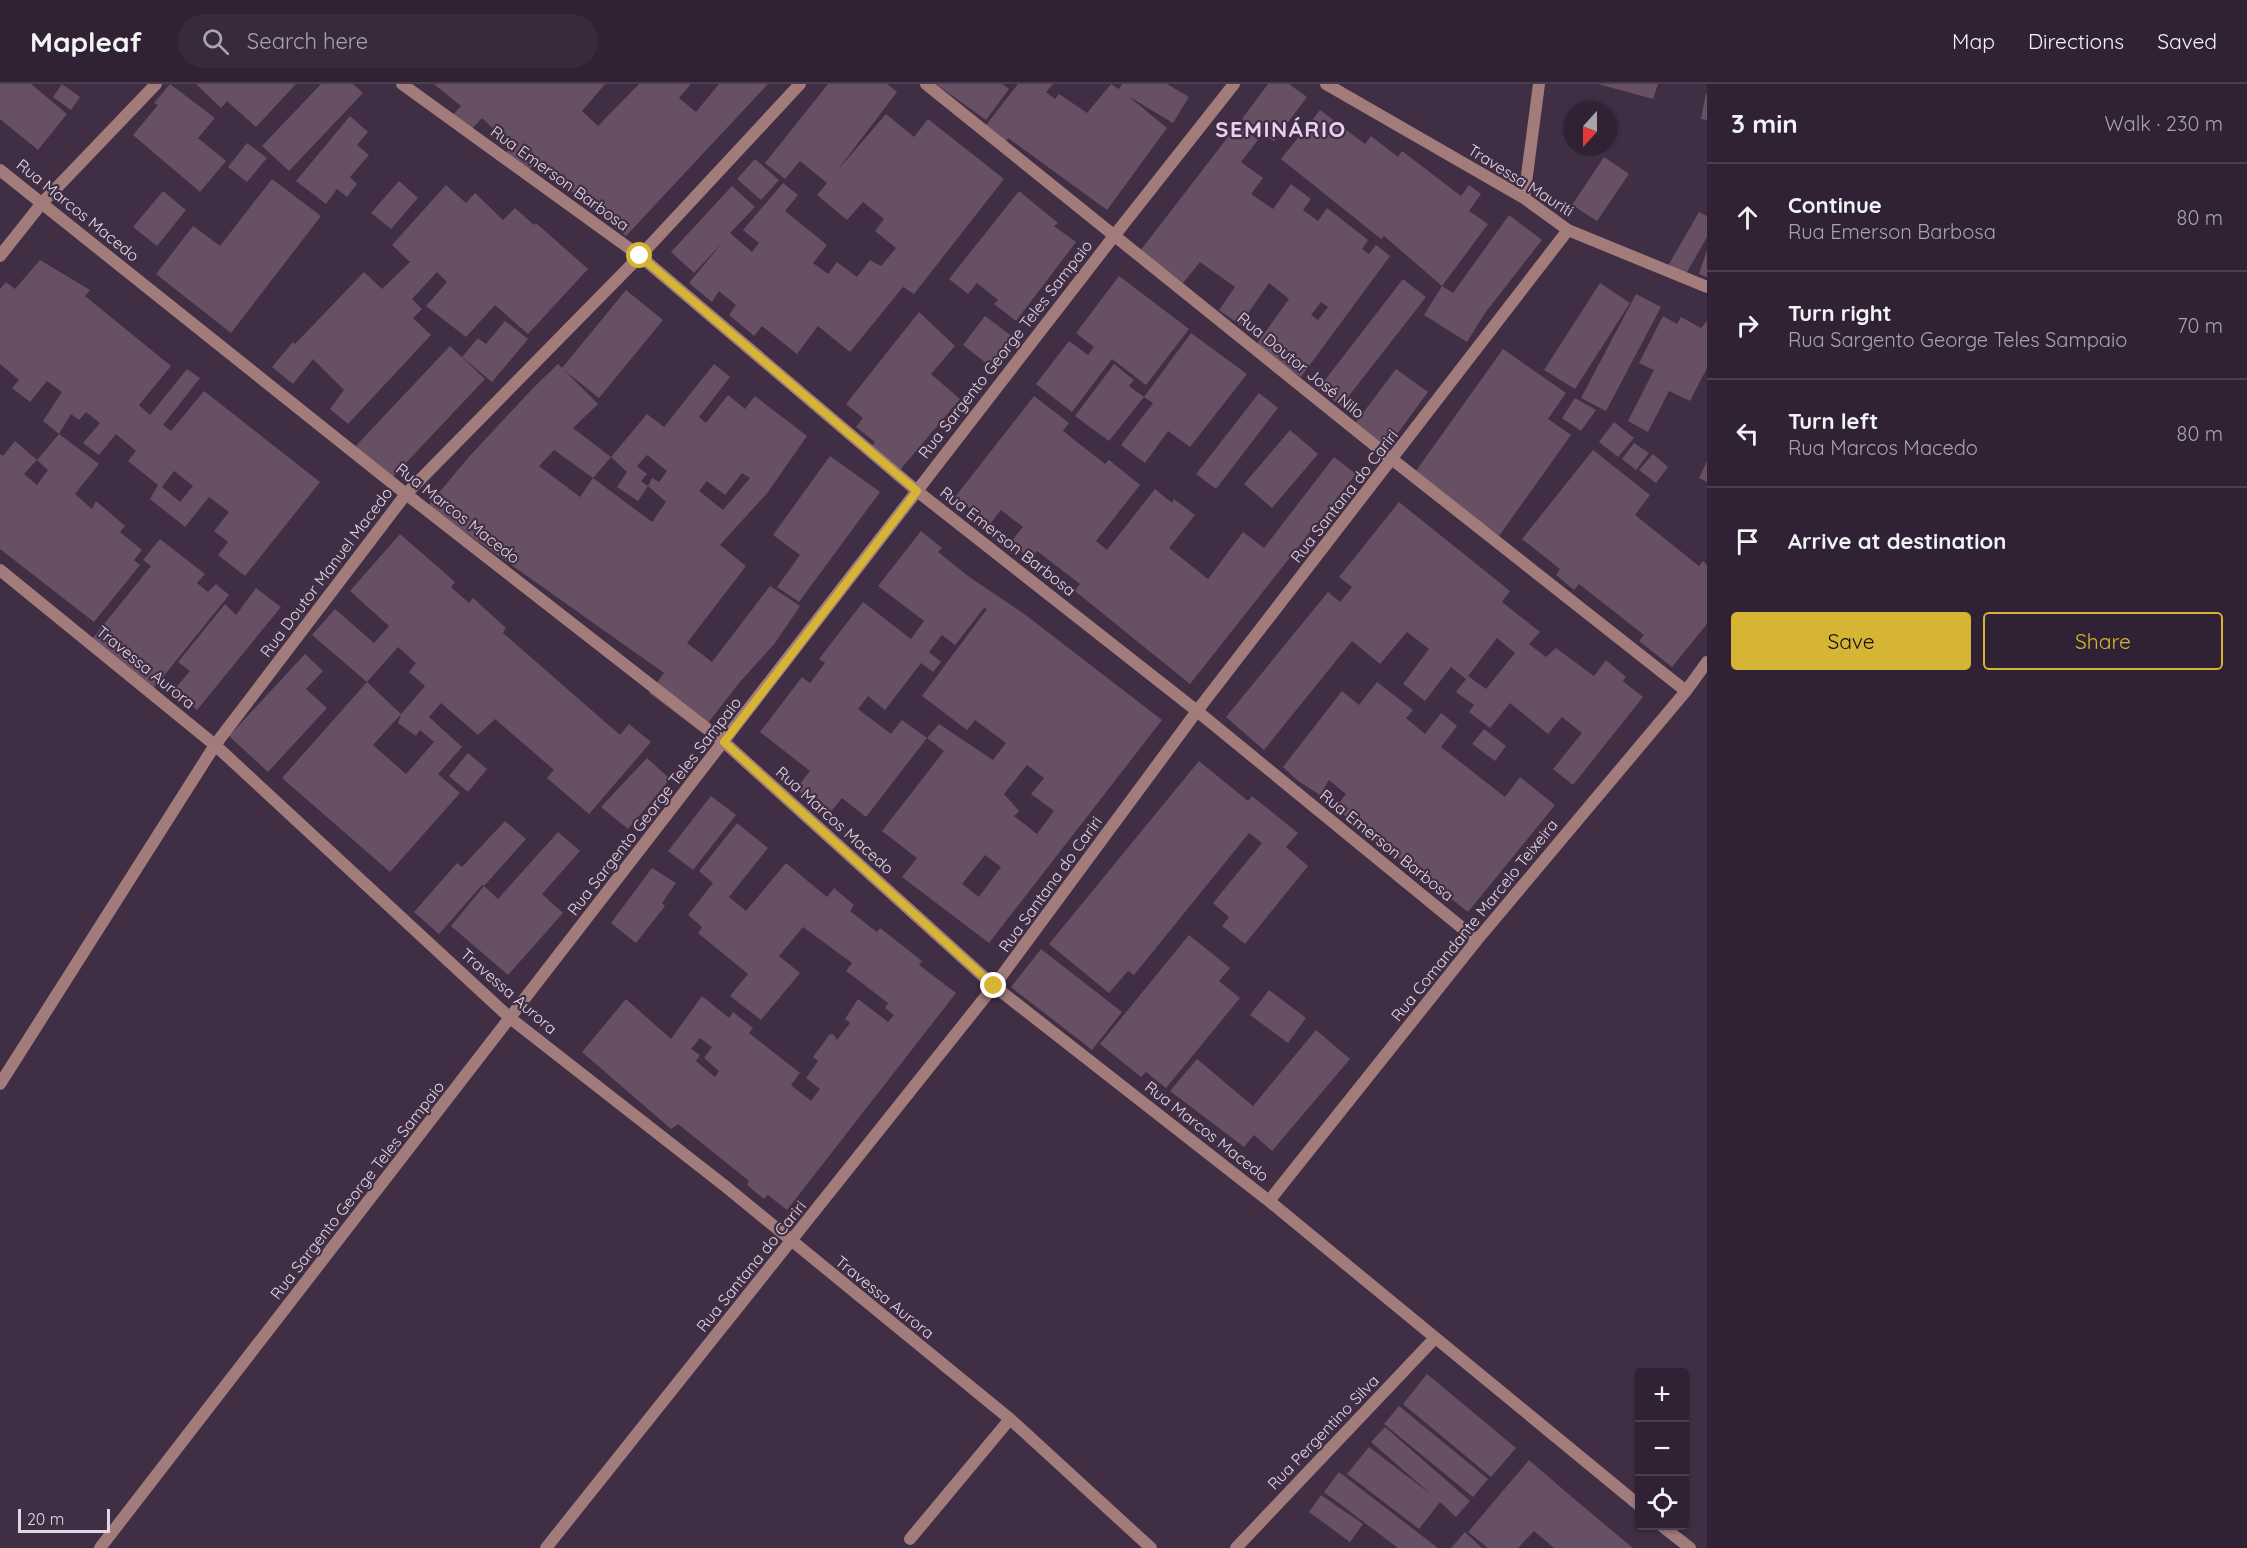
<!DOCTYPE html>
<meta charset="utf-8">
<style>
:root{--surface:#302234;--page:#382a3c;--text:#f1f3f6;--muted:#a8a4ac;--line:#4b3f4f;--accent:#d6b534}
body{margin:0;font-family:Quicksand,sans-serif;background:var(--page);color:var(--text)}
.controls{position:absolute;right:18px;bottom:18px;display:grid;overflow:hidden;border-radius:6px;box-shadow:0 2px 4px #0004}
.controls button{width:54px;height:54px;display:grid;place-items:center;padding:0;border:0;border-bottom:2px solid var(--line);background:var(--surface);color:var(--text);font:30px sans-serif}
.compass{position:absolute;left:1563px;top:18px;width:54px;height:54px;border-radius:50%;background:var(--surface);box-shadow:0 2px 4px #0004;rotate:201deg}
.scale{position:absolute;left:18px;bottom:15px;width:92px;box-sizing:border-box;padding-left:6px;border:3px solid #e1d6e4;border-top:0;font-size:16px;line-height:21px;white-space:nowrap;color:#e1d6e4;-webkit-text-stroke:4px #402e45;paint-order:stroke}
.stop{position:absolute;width:18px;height:18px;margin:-14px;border:4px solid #d6b534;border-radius:50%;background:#fff}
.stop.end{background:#d6b534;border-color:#fff;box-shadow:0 2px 6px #0008}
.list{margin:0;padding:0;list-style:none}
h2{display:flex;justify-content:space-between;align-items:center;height:78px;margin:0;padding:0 24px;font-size:26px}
h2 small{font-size:20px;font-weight:400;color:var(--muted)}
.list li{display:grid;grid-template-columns:39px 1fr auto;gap:18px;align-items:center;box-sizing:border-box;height:108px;padding:0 24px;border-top:2px solid var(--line)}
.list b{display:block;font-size:22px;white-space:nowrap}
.list p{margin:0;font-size:20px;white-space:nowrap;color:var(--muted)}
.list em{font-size:20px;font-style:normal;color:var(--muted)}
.actions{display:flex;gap:12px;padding:18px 24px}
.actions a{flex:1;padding:14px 0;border:2px solid var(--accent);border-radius:6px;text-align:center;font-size:21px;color:var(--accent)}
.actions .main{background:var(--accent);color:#111}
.icon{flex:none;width:33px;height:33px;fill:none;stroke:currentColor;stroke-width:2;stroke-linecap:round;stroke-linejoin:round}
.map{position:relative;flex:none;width:1707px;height:1464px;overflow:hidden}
header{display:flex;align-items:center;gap:36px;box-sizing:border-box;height:84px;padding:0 30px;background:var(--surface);border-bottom:2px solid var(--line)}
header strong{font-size:28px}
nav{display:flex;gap:33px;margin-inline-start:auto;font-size:21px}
.search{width:420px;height:54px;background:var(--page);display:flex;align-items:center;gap:15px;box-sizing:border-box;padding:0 21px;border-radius:33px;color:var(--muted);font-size:22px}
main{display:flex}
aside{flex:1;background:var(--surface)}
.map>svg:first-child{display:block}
.building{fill:#674f64;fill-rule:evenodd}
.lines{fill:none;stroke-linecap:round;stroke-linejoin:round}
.street{stroke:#a17c7b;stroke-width:12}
.route{stroke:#d6b534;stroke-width:8}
.labels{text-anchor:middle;stroke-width:4.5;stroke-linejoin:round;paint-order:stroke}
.street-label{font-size:16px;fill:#e1d6e4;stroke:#402e45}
.district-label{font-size:22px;font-weight:bold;letter-spacing:1.5px;fill:#e7d1ee;stroke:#402e45}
</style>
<header>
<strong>Mapleaf</strong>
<div class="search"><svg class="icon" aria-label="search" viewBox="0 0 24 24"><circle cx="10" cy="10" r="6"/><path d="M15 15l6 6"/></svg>Search here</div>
<nav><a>Map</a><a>Directions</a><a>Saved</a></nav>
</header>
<main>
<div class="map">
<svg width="1707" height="1464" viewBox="0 0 1707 1464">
<rect width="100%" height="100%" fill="#402e45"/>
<path class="building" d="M 0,0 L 31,0 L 67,30 L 38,66 L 0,35 Z
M 62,0 L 80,13 L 71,26 L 53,13 Z
M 170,0 L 215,34 L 198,54 L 226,77 L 200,108 L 133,51 L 158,21 L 154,19 Z
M 196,0 L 296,0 L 256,43 L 227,17 L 221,24 Z
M 321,0 L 353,0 L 363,9 L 289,87 L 262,62 Z
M 434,0 L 605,0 L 582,27 L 598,42 L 639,0 L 691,0 L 679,14 L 696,28 L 719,0 L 768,0 L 626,152 L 536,78 L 527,88 L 506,69 L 512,62 L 482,34 L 470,47 L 453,31 L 461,22 Z
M 828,0 L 887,0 L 897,8 L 836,88 L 886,30 L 914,53 L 928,35 L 1004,95 L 914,210 L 903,203 L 850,268 L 818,242 L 797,270 L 762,242 L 754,252 L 729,231 L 736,221 L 719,207 L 712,218 L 689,199 L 723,158 L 694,189 L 671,168 L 732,102 L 755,123 L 730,149 L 752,168 L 759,159 L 743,146 L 783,99 L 798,111 L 785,127 L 827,161 L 813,179 L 828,190 L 837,178 L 857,193 L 870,176 L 881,182 L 896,164 L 875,147 L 884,135 L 863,118 L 847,136 L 817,111 L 827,99 L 800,77 L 785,95 L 765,79 Z
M 936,0 L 1002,0 L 1009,5 L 986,36 Z
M 1018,0 L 1053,0 L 1046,8 L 1055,15 L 1059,10 L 1087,29 L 1111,0 L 1119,5 L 1122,0 L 1167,0 L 1189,13 L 1173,39 L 1128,12 L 1167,44 L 1107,126 L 1008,54 L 1006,58 L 986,41 Z
M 1268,0 L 1289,0 L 1307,13 L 1274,57 L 1242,35 Z
M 1598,0 L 1658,0 L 1653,15 Z
M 1706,9 L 1707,10 L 1707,36 L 1701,35 Z
M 1320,26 L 1365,60 L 1371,52 L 1398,73 L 1402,67 L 1461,112 L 1469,101 L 1481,110 L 1469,127 L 1488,140 L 1442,202 L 1453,209 L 1509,131 L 1542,156 L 1485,229 L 1467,258 L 1424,231 L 1442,202 L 1384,152 L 1381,155 L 1281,75 Z
M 350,32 L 368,48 L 357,61 L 369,71 L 350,93 L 357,100 L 347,113 L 337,105 L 326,120 L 296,97 Z
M 1238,40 L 1258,56 L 1241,78 L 1263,94 L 1251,110 L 1273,125 L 1291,100 L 1311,115 L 1303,126 L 1318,137 L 1327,124 L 1368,156 L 1362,165 L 1369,170 L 1376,161 L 1390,172 L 1301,293 L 1256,261 L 1289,215 L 1269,199 L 1240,241 L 1219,226 L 1235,203 L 1200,178 L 1183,199 L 1140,167 ZM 1321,218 L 1328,223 L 1318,236 L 1311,231 Z
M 247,59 L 267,74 L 247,98 L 228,83 Z
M 1604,73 L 1629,90 L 1597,137 L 1572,121 Z
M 755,75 L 779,96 L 761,116 L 737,95 Z
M 272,95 L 321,132 L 231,249 L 156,190 L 193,142 L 220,162 Z
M 399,97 L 418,114 L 391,145 L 371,129 Z
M 446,101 L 466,119 L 475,109 L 503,136 L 515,124 L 534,141 L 536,139 L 588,185 L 528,250 L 495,221 L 466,253 L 426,222 L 447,198 L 437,188 L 412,215 L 422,225 L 413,234 L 431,251 L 348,340 L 330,325 L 344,306 L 313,275 L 293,300 L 272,283 L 293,258 L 295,260 L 364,188 L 382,205 L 410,178 L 392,161 Z
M 163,107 L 186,126 L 157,162 L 133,143 Z
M 1019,107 L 1058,139 L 1054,142 L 1076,158 L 1016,237 L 994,220 L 998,216 L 977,199 L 968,210 L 949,195 Z
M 1699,128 L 1707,132 L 1707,153 L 1682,197 L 1665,187 Z
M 1707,166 L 1707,193 L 1699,190 Z
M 40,176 L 90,206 L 85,212 L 171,282 L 139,321 L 150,331 L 187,285 L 200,294 L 163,341 L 171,347 L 204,307 L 320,398 L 245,492 L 218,471 L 228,458 L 214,447 L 229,428 L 209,413 L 185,443 L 150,415 L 158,401 L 128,377 L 136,367 L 116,350 L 99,371 L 83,359 L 100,339 L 86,328 L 79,336 L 71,330 L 59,350 L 43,337 L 62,308 L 47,297 L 30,318 L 12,304 L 19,296 L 0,280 L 0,205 L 6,198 L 15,205 ZM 174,387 L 193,402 L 180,418 L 162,403 Z
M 1119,192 L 1189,245 L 1146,301 L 1112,275 L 1072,328 L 1036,300 L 1069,257 L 1088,271 L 1094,263 L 1076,249 Z
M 1403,195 L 1426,213 L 1341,322 L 1318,305 Z
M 1600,199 L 1630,219 L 1575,305 L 1544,286 Z
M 626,206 L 663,236 L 599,314 L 564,286 L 598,320 L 573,344 L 611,373 L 593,394 L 652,438 L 666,418 L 648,402 L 652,394 L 659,398 L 667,387 L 647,371 L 637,382 L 647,390 L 641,397 L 648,402 L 638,417 L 617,403 L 627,388 L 611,373 L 647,330 L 664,343 L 714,280 L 730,293 L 699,333 L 706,339 L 728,311 L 745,325 L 755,312 L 807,352 L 768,408 L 720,461 L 746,482 L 687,559 L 712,578 L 770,502 L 800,522 L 775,559 L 739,599 L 701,648 L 649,609 L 664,589 L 428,422 L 467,375 L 533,304 L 558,280 L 562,284 ZM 554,366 L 593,394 L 580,413 L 539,382 ZM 742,389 L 750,394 L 723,426 L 699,407 L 707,397 L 725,411 Z
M 1636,210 L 1661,223 L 1606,327 L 1581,314 Z
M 919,228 L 955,262 L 931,290 L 960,315 L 900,386 L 872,362 L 875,358 L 856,343 L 863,334 L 846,320 Z
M 985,232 L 1013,253 L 991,283 L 963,261 Z
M 1663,232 L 1677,240 L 1681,233 L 1701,244 L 1707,237 L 1707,284 L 1690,317 L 1669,307 L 1648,348 L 1628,337 L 1654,286 L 1639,279 Z
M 505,237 L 528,255 L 492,298 L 462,273 L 478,254 L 486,260 Z
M 1191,249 L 1247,290 L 1190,363 L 1168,347 L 1145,379 L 1121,361 L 1153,319 L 1144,313 Z
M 450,262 L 485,295 L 387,399 L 351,367 Z
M 1503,265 L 1566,309 L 1548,335 L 1571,351 L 1499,452 L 1413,391 Z
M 1114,280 L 1134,296 L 1129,302 L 1144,313 L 1109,357 L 1075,332 Z
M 1396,285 L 1428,308 L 1386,365 L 1354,341 Z
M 1259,309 L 1278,324 L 1216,405 L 1196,390 Z
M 1034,312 L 1069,339 L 1063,347 L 1105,380 L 1109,376 L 1140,401 L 1096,457 L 1107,466 L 1155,405 L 1172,419 L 1174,415 L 1195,431 L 1169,464 L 1208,495 L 1243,448 L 1264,464 L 1334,373 L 1356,390 L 1190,600 L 1075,507 L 1080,500 L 1037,467 L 1031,475 L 1010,459 L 1023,443 L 1001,426 L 990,440 L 955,413 Z
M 1575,314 L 1596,326 L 1581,347 L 1562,334 Z
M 1614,338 L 1634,354 L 1618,373 L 1599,358 Z
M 1290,346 L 1318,370 L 1272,424 L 1244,400 Z
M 59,350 L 99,380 L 75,410 L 92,425 L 96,417 L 109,428 L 125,442 L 120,448 L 142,466 L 134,476 L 140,481 L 94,538 L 0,465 L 0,370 L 3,372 L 15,357 L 37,376 L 24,390 L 37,401 L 48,386 L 37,376 Z
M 1634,359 L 1649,369 L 1636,386 L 1622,375 Z
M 1593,366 L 1650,411 L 1635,431 L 1699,482 L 1703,477 L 1707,481 L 1707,540 L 1672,583 L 1639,557 L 1644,551 L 1579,500 L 1574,506 L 1556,491 L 1560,485 L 1522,455 Z
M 1653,370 L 1668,383 L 1656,399 L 1639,386 Z
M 830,372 L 880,408 L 799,518 L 777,503 L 800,471 L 773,451 Z
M 1707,377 L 1707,398 L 1699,394 Z
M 1399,418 L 1510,507 L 1502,518 L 1540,548 L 1529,560 L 1546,573 L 1556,564 L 1594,592 L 1606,576 L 1626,593 L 1623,597 L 1643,613 L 1573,701 L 1553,685 L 1582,649 L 1562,633 L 1548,650 L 1510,619 L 1490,644 L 1469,628 L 1474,621 L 1456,608 L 1466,595 L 1451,583 L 1425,617 L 1403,600 L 1429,565 L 1407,548 L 1380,580 L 1352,557 L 1264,666 L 1226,633 L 1328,508 L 1340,518 L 1352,503 L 1339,493 ZM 1497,554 L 1515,569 L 1486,605 L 1468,592 Z
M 921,447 L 942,464 L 938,468 L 968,492 L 1023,529 L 1162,636 L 989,859 L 902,793 L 917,774 L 882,747 L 944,667 L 927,654 L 939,640 L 993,676 L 1006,659 L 975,636 L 967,646 L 922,612 L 987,525 L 984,524 L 955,561 L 942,551 L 929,568 L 941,578 L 933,588 L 921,579 L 885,626 L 868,612 L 858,625 L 891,650 L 902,636 L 927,654 L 866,733 L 842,714 L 829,730 L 796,705 L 810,687 L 760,648 L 802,593 L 810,599 L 825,579 L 819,575 L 863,518 L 911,555 L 924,537 L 878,502 ZM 1027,681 L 1044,694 L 1031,710 L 1054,727 L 1037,750 L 1014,732 L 1019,727 L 1004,710 ZM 985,771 L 1001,783 L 979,813 L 962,800 Z
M 400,450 L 455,498 L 451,503 L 469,519 L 473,514 L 506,544 L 503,549 L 620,651 L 629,640 L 651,658 L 589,730 L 547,694 L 554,686 L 495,635 L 478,651 L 441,619 L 429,633 L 462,663 L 438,690 L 460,709 L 390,788 L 282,694 L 367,598 L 401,630 L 425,602 L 409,588 L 416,579 L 398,563 L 367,598 L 312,551 L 335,525 L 374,559 L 389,542 L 350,507 ZM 401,630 L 398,639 L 416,652 L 420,646 L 434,658 L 406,690 L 373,661 Z
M 160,455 L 205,490 L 197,499 L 208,508 L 216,500 L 229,511 L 154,604 L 92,555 L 151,482 L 143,476 Z
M 256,504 L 281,523 L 197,626 L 173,607 L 190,587 L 178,578 L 225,520 L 236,531 Z
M 305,570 L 323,587 L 306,605 L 327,624 L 268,688 L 229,652 Z
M 1377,598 L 1413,626 L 1406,634 L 1425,650 L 1441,629 L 1457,642 L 1441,663 L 1505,713 L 1520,693 L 1555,721 L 1468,828 L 1335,724 L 1346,710 L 1329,696 L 1320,711 L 1298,697 L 1283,683 L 1342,607 L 1359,621 Z
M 1484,645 L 1506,662 L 1495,677 L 1472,660 Z
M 468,669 L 487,685 L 468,708 L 449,692 Z
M 647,674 L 670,695 L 628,745 L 601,723 Z
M 1199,677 L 1248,717 L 1252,712 L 1298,749 L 1286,763 L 1308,782 L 1245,860 L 1222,842 L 1229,833 L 1213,819 L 1262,759 L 1249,749 L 1134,891 L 1128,887 L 1109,909 L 1049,860 Z
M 711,712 L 736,731 L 693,786 L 668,767 Z
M 505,737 L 526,755 L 484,802 L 482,801 L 439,850 L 414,828 L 457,779 L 462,783 Z
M 737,739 L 768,764 L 729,813 L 746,827 L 786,779 L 827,813 L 834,804 L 854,821 L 850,827 L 877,848 L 880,844 L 922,877 L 919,881 L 956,909 L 787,1126 L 768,1111 L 764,1115 L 747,1101 L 749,1097 L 678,1040 L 671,1045 L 582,968 L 626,915 L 671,955 L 702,912 L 729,934 L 733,928 L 753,944 L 749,949 L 800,989 L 791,1001 L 811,1017 L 820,1005 L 806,994 L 818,977 L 813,973 L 830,950 L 834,951 L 837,956 L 850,939 L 845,935 L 858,915 L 888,938 L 894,931 L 885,924 L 888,919 L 846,887 L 852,879 L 803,843 L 779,872 L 800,889 L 761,936 L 730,912 L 748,890 L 698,849 L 702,843 L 688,831 L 713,799 L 699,787 ZM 700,954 L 712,963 L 704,974 L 719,987 L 715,993 L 696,977 L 700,971 L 691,965 Z
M 558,748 L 580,767 L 542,810 L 563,829 L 508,891 L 451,842 L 484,802 L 498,815 Z
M 652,784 L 676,799 L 662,819 L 665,822 L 636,859 L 611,839 Z
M 1189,851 L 1230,884 L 1219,897 L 1240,914 L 1166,1004 L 1146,988 L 1141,993 L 1100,960 Z
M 1041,865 L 1122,928 L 1092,966 L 1011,903 Z
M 1269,906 L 1306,934 L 1288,959 L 1250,931 Z
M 1316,946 L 1350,975 L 1272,1067 L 1254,1051 L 1244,1063 L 1170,1007 L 1197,975 L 1253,1022 Z
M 1427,1290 L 1516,1364 L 1491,1393 L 1403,1320 Z
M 1399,1322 L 1488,1395 L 1473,1413 L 1384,1340 Z
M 1385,1343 L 1470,1417 L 1456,1433 L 1440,1418 L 1419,1445 L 1347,1390 L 1369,1363 L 1433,1412 L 1371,1358 Z
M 1529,1376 L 1566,1408 L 1633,1464 L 1554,1464 L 1534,1447 L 1518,1464 L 1488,1464 L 1468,1448 Z
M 1339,1388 L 1438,1464 L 1398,1464 L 1324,1408 Z
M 1321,1411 L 1363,1440 L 1350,1458 L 1309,1428 Z
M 1465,1448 L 1482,1464 L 1451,1464 Z"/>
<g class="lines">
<path class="street" d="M 402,0 L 640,172 L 917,407 L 1197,627 L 1477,856
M 926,0 L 1393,376 L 1686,607
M 1326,0 L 1524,114 L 1568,146 L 1707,203
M 0,86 L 406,410 L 724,658 L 994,902 L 1269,1117 L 1640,1422
M 1524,114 L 1539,0
M 0,172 L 42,119 L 156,0
M 0,486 L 215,661 L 510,934 L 725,1102 L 1010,1335 L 1151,1464
M 0,1000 L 215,661 L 406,410 L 640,172 L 800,0
M 1269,1117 L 1477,856 L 1686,607 L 1707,578
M 1662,1442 L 1690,1464
M 910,1455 L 1010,1335
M 100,1464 L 1114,152 L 1234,0
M 546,1464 L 994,902 L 1197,627 L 1568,146
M 1236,1464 L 1435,1254"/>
</g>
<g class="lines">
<path class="route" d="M 640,172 L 917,407 L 724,658 L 994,902"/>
</g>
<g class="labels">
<g class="street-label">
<text transform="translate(560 94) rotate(36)" y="6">Rua Emerson Barbosa</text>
<text transform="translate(1521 96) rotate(32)" y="6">Travessa Mauriti</text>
<text transform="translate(78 126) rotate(39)" y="6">Rua Marcos Macedo</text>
<text transform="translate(1005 265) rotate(-52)" y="6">Rua Sargento George Teles Sampaio</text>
<text transform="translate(1301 281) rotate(39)" y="6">Rua Doutor José Nilo</text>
<text transform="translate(1344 412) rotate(-52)" y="6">Rua Santana do Cariri</text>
<text transform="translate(458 429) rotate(38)" y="6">Rua Marcos Macedo</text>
<text transform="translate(1008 457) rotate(38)" y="6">Rua Emerson Barbosa</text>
<text transform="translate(326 488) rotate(-53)" y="6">Rua Doutor Manuel Macedo</text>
<text transform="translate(146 583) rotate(39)" y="6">Travessa Aurora</text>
<text transform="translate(654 722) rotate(-52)" y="6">Rua Sargento George Teles Sampaio</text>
<text transform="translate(835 736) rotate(42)" y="6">Rua Marcos Macedo</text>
<text transform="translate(1387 761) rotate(39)" y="6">Rua Emerson Barbosa</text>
<text transform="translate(1050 800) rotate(-54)" y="6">Rua Santana do Cariri</text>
<text transform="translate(1474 836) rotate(-51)" y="6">Rua Comandante Marcelo Teixeira</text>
<text transform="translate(509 907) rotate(41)" y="6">Travessa Aurora</text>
<text transform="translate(1207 1047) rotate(38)" y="6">Rua Marcos Macedo</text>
<text transform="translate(357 1106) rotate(-52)" y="6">Rua Sargento George Teles Sampaio</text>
<text transform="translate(751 1182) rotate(-51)" y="6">Rua Santana do Cariri</text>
<text transform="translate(885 1213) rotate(39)" y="6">Travessa Aurora</text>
<text transform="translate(1323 1348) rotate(-46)" y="6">Rua Pergentino Silva</text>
</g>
<g class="district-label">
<text x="1281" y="53">SEMINÁRIO</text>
</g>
</g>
</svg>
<div class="controls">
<button>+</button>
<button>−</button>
<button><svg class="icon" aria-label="locate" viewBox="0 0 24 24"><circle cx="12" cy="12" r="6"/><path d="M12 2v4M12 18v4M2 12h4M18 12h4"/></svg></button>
</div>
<svg class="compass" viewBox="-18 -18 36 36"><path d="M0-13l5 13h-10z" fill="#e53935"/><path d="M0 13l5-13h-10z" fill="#a8a4ac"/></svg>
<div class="scale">20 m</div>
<div class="stop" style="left:640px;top:172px"></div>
<div class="stop end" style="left:994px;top:902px"></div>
</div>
<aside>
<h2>3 min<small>Walk · 230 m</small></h2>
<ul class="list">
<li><svg class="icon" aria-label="ahead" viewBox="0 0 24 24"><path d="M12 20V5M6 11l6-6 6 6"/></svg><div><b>Continue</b><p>Rua Emerson Barbosa</p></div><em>80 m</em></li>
<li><svg class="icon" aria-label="right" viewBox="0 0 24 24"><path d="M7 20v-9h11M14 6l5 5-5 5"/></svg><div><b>Turn right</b><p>Rua Sargento George Teles Sampaio</p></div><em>70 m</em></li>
<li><svg class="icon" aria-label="left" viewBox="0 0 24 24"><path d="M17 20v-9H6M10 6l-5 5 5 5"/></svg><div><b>Turn left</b><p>Rua Marcos Macedo</p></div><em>80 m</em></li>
<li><svg class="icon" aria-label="arrive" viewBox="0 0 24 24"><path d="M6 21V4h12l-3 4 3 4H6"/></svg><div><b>Arrive at destination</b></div></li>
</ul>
<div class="actions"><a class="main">Save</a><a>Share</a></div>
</aside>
</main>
